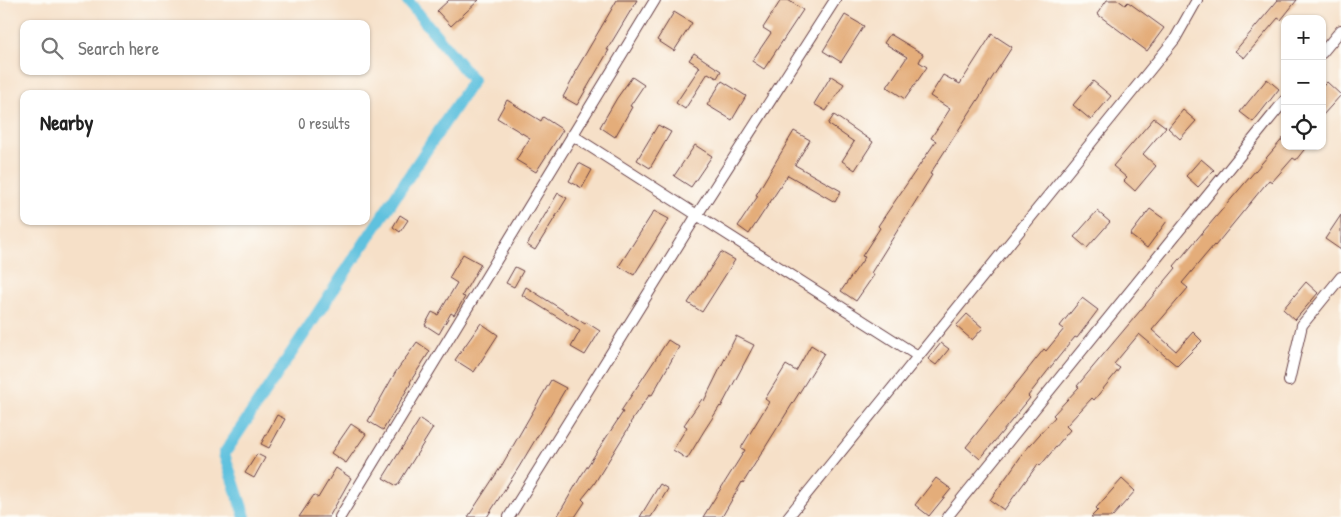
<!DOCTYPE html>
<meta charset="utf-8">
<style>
:root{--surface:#fff;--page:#f6f6f6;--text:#222;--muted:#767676;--line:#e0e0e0}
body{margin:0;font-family:"Patrick Hand",sans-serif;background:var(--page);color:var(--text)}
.controls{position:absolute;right:15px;top:15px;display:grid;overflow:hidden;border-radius:10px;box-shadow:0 1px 4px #0004}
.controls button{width:45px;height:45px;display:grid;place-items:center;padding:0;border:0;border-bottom:1px solid var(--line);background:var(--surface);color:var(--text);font:25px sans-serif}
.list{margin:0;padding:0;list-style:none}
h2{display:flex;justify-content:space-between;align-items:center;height:65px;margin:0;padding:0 20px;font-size:21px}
h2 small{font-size:16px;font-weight:400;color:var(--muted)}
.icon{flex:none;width:28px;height:28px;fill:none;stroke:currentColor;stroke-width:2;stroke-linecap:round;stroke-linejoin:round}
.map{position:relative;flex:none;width:1341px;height:517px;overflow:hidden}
.search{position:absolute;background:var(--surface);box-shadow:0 1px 4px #0004;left:20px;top:20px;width:350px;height:55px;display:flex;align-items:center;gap:12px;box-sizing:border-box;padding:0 18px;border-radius:10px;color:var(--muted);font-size:19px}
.panel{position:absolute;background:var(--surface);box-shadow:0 1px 4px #0004;left:20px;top:90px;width:350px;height:135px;border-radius:10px}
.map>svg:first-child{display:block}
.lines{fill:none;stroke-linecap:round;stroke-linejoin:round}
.canal{stroke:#5fc1de;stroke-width:12}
.building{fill:#e4ad7a}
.street-casing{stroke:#643c43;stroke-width:12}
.street{stroke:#fff;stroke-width:10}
</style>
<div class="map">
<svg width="1341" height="517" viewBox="0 0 1341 517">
<rect width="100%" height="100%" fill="#fdfcf7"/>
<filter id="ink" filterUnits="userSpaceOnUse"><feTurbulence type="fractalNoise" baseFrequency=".02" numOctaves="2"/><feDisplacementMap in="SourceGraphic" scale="10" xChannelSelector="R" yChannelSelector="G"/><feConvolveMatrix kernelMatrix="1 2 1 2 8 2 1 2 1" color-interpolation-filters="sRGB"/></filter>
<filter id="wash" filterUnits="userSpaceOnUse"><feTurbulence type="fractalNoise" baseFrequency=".0096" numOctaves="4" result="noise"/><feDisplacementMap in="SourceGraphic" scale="20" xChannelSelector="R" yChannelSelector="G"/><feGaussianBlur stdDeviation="1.12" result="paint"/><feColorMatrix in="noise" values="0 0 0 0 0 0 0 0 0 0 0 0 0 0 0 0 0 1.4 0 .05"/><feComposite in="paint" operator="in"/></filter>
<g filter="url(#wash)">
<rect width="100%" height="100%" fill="#f6e0c8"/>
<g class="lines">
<path class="canal" d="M 245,517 L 224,454 L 473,80 L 407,0"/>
</g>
<g id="blocks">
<path class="building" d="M 449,0 L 479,0 L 451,26 L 437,11 Z
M 617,0 L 637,0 L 607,50 L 609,50 L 577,105 L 563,97 L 576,73 L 575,72 Z
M 781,0 L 788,0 L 803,10 L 764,69 L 752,61 L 771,33 L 763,28 Z
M 1107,0 L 1118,0 L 1125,5 L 1128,2 L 1164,28 L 1147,51 L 1097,14 Z
M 1278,0 L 1297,0 L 1281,20 L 1278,18 L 1244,58 L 1235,51 Z
M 674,12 L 692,23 L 674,51 L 657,40 Z
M 845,15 L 864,26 L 841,62 L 823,51 Z
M 890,34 L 923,54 L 919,62 L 927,67 L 905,99 L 887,87 L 907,57 L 884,43 Z
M 992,34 L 1012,47 L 930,174 L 932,175 L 871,273 L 874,275 L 856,301 L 841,291 L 865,257 L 862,256 L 880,228 L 878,226 L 936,141 L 931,138 L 950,109 L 930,96 L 943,75 L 960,84 Z
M 694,53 L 721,71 L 717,78 L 708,73 L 685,109 L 676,103 L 700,67 L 689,60 Z
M 831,76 L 844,84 L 826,111 L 814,104 Z
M 632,77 L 644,85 L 630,106 L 632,107 L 615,137 L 600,127 L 617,98 Z
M 1267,79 L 1279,89 L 1253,122 L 1240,112 Z
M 722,81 L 746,96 L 732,120 L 707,105 Z
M 1093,81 L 1111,96 L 1091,120 L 1073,105 Z
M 1327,82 L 1341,95 L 1322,116 L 1322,87 Z
M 507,100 L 541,121 L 543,117 L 563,130 L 536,172 L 516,160 L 530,138 L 497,118 Z
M 1183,110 L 1196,121 L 1180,139 L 1168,128 Z
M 834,115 L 873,142 L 855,170 L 842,161 L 854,142 L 828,124 Z
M 1154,118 L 1166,127 L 1143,154 L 1156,166 L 1135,191 L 1124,181 L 1127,178 L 1113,166 Z
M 658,125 L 671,132 L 650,168 L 637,160 Z
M 794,131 L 810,140 L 795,165 L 841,191 L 835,202 L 788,175 L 749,234 L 738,226 L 758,196 L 756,195 Z
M 1285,136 L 1285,146 L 1307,146 L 1296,160 L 1293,158 L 1272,182 L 1269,180 L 1215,246 L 1214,245 L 1182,283 L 1188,288 L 1152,330 L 1176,351 L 1193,332 L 1202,341 L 1177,366 L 1139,334 L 1114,364 L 1120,368 L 1094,400 L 1092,398 L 1066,426 L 1070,430 L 1040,466 L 1038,464 L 1004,510 L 990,500 L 1024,452 L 1055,417 L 1053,415 L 1079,387 L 1077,386 L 1176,268 L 1174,266 Z
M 695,145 L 712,156 L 691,187 L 674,176 Z
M 1201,159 L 1214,170 L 1198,187 L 1186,176 Z
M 579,163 L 592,170 L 582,188 L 569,181 Z
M 558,193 L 567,198 L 535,250 L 527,245 Z
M 1150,209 L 1167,221 L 1147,248 L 1130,235 Z
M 654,211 L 669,219 L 634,275 L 619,266 Z
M 1097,211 L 1110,222 L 1087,248 L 1074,237 Z
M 400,215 L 408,220 L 400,232 L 393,227 Z
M 1341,215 L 1341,250 L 1325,239 Z
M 721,252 L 735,260 L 702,312 L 688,303 Z
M 463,254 L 481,264 L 462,296 L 465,297 L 454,315 L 451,313 L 439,334 L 425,325 L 432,312 L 438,315 L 457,283 L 449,278 Z
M 515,267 L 523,271 L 514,287 L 506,283 Z
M 1306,282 L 1318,293 L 1295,320 L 1283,309 Z
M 526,287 L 585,324 L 586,322 L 600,331 L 585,355 L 571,347 L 580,331 L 522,295 Z
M 1082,298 L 1098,310 L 1077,338 L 1075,337 L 1057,359 L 1028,396 L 1030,398 L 980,459 L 966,447 L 1044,349 L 1046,351 L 1064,329 L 1060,326 Z
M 967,314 L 983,328 L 972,340 L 956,326 Z
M 481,323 L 498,335 L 474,372 L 455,360 Z
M 736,336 L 754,345 L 721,407 L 720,406 L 704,431 L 687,459 L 673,450 L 687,427 L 684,425 L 702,399 L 704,401 Z
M 668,340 L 679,347 L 652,395 L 650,394 L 630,423 L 631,424 L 615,450 L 594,484 L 582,499 L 585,502 L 575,517 L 557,517 L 581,476 L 623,412 L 621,411 Z
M 417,342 L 430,351 L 410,382 L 411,383 L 383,430 L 368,421 L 395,373 Z
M 941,343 L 949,349 L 936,365 L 928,359 Z
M 811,345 L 824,353 L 743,483 L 742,482 L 722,517 L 703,517 L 745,450 L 741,448 L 769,402 L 765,399 L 786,365 L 796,371 Z
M 551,380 L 566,388 L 519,467 L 487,517 L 468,517 L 502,465 Z
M 277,415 L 285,419 L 269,448 L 261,444 Z
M 420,419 L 433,428 L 397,486 L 383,478 Z
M 351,424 L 366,434 L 346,463 L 331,453 Z
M 257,454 L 265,458 L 254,478 L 245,473 Z
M 336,468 L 351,478 L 329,517 L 299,517 L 314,495 L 318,498 Z
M 936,478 L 951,489 L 929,516 L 915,505 Z
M 1122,479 L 1135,491 L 1112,517 L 1091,517 L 1098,510 L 1096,508 Z
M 660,484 L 668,489 L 651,517 L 640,517 Z"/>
</g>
</g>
<g filter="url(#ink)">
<use href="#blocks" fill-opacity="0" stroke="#643c43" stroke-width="1"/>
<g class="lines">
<g class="street-casing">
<path id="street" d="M 1322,53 L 1341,30
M 572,135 L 697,215 L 835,0
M 1289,381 L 1302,325 L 1341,277
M 340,517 L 655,0
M 509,517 L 697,215 L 918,356
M 788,517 L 1175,39 L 1197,0
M 947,517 L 1285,100"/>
</g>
<use href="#street" class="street"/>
</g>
</g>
</svg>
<div class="controls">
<button>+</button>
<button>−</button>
<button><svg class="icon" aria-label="locate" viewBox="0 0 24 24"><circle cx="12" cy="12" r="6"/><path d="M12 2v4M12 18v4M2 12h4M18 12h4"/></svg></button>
</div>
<div class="search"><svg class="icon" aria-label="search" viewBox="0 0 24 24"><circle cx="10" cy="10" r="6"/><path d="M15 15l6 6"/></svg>Search here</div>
<section class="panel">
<h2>Nearby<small>0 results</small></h2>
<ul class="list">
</ul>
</section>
</div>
